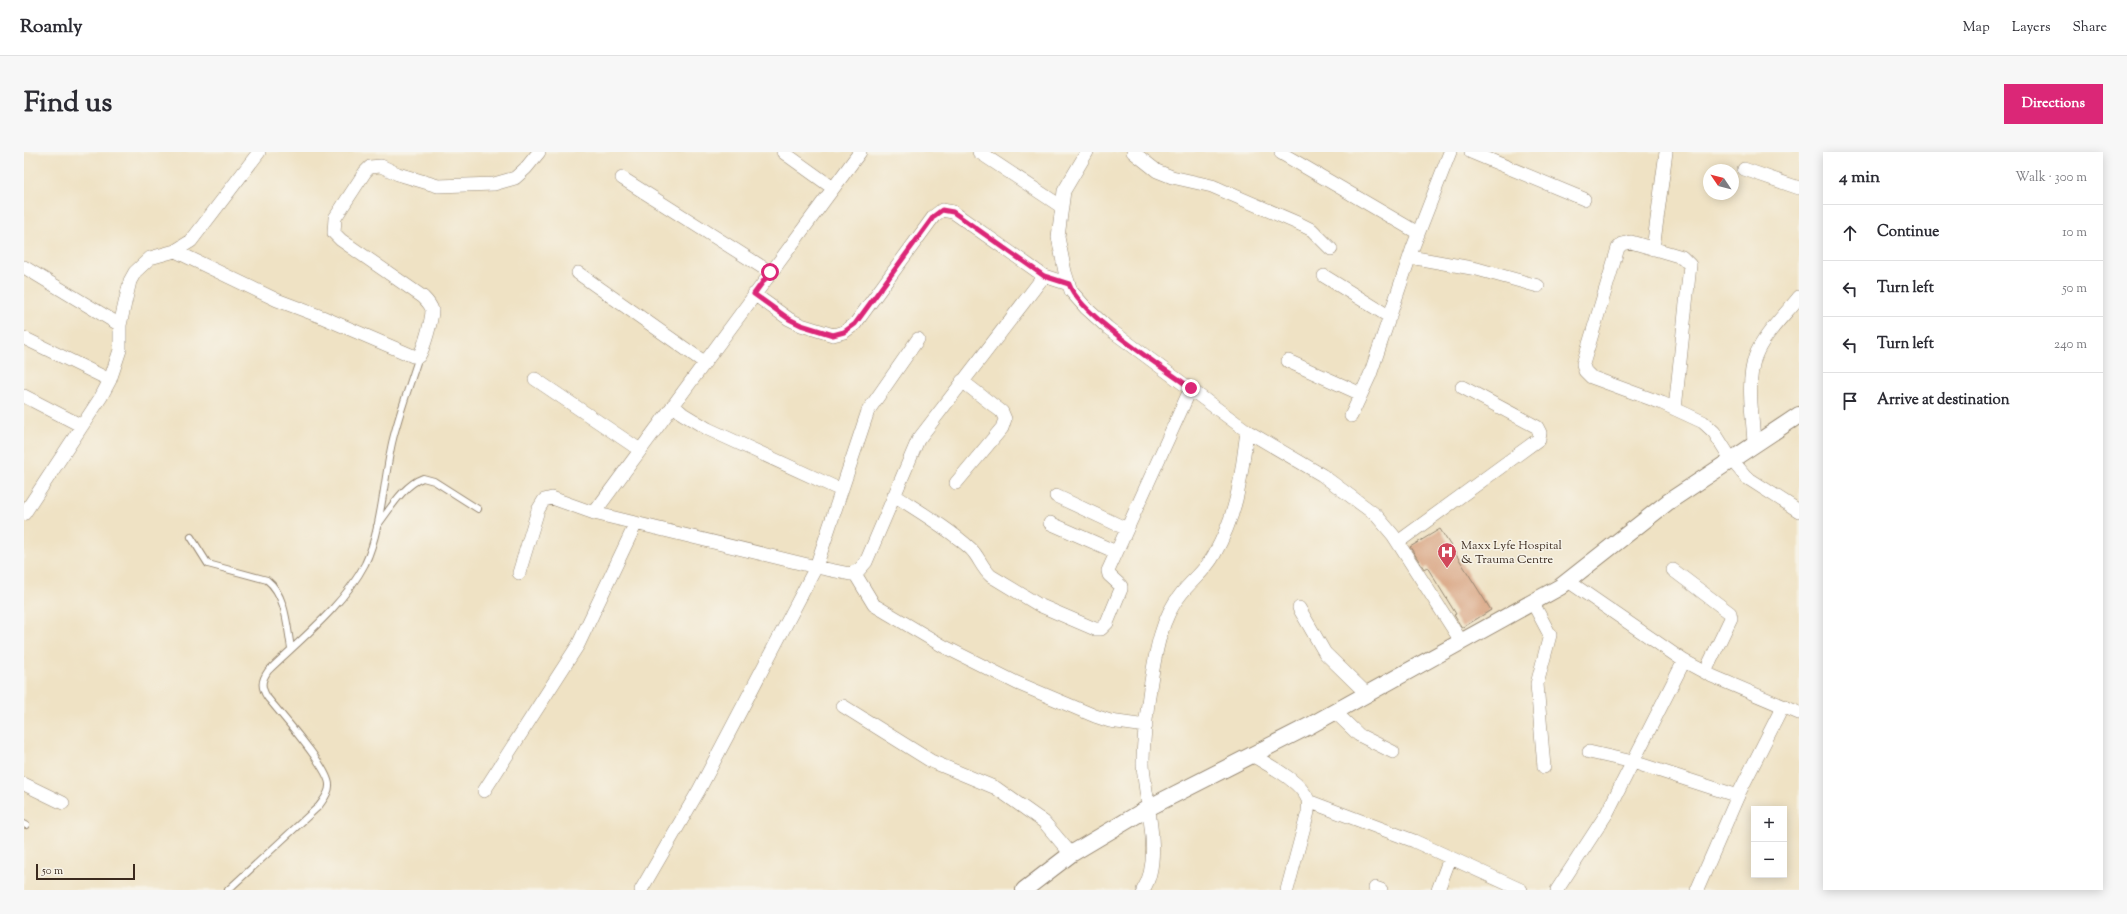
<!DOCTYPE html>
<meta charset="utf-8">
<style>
:root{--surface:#fff;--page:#f7f7f7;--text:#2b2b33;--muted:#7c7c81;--line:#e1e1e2;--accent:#db2777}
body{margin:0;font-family:"Sorts Mill Goudy",serif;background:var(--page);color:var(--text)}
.controls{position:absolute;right:12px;bottom:12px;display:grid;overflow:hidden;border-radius:0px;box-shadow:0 2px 10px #0003}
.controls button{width:36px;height:36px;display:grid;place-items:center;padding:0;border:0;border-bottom:1px solid var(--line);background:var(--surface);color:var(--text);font:20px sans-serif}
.compass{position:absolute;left:1679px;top:12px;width:36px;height:36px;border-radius:50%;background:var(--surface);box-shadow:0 2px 10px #0003;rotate:305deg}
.scale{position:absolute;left:12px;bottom:10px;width:99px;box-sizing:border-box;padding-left:4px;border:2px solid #3b2a1e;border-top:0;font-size:11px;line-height:14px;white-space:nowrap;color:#3b2a1e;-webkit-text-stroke:3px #f7f3e8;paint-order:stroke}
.stop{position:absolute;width:12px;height:12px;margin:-9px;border:3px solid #db2777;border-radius:50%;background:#fff}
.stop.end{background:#db2777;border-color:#fff;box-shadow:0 1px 4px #0008}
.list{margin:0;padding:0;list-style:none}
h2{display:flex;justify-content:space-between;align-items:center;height:52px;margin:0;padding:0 16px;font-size:17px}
h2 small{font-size:13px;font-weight:400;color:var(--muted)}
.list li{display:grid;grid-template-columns:26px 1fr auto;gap:12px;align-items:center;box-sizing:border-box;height:56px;padding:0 16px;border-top:1px solid var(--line)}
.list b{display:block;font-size:15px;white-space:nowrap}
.list em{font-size:13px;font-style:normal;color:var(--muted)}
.icon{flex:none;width:22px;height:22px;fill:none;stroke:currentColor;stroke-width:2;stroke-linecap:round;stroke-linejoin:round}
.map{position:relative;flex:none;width:1775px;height:738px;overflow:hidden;border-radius:0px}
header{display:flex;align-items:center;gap:24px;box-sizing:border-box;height:56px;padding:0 20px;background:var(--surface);border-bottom:1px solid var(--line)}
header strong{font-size:19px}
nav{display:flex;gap:22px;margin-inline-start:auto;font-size:14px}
.intro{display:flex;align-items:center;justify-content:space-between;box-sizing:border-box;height:96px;padding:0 24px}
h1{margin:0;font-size:28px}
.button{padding:10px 18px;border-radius:0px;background:var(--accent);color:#fff;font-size:14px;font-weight:700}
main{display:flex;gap:24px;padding:0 24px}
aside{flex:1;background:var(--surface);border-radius:0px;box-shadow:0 2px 10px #0003}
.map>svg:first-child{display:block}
.building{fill:#d8a380}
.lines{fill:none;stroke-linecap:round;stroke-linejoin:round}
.service-casing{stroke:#958671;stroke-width:8}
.minor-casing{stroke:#958671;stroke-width:14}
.tertiary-casing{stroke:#958671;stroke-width:18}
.service{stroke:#fff;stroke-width:6}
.minor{stroke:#fff;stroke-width:13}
.tertiary{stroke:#fff;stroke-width:16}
.route{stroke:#db2777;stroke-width:5}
.labels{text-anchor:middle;stroke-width:3;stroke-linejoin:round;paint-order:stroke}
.poi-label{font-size:12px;fill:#3b2a1e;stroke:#f7f3e8;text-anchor:start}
</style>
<header>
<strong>Roamly</strong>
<nav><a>Map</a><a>Layers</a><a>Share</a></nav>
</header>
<div class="intro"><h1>Find us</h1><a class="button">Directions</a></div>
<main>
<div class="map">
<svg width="1775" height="738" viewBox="0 0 1775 738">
<rect width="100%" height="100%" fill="#f7f3e8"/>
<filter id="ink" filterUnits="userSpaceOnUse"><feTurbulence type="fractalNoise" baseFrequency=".025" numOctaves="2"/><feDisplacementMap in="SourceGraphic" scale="8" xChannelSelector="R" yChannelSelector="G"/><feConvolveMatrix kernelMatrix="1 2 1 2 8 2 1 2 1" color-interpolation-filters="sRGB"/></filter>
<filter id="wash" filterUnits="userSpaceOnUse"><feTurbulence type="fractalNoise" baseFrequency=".012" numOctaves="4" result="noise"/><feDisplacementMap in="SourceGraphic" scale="16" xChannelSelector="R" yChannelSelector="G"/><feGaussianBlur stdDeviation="0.9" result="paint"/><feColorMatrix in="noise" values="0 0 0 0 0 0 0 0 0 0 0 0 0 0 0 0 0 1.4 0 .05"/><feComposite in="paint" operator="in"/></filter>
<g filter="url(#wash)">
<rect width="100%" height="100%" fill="#efe2c4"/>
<g id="blocks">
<path class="building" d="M 1416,377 L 1467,458 L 1438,476 L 1430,463 L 1432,462 L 1403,415 L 1400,417 L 1386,395 Z"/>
</g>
</g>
<g filter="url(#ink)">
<use href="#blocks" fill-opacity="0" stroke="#958671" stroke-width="1"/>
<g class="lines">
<g class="service-casing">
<path id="service" d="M 353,374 C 365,359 379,333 399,326 L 410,329 L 454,357
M 167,385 L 184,412 L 243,428 C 262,443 263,474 267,496
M 0,672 L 2,673
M 204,738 L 295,654 C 299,648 305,642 305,634 C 307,618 255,560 243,545 C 237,535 237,529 244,519 C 277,487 319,454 341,412 C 357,379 360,327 368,291 C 375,261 386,233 395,204"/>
</g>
<g class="minor-casing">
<path id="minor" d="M 759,0 L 809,36
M 955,0 L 1038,55
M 1063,0 L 1040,39 L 1034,85 L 1041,120 L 1047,139 L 1062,156 L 1084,176 L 1223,279 L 1298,323 L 1352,363 L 1369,383 L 1437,489
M 1109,0 L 1133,19 L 1148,25 L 1188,34 L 1278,73 L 1288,78 L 1307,97
M 1447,0 L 1560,47
M 1257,1 L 1394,81
M 1720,17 L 1775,36
M 598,26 L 746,120
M 1629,97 L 1642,0
M 151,99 L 253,148 L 298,165 L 389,204 L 395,204 C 400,196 408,168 408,158 C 407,153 403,149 399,145 L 317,88 L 310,81 L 311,66 L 341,20 L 346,15 L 357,14 L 374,22 L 414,34 L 470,32 L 491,26 L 502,16 L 515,0
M 1386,105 L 1453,117 L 1514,134
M 0,115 L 96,173
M 554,121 L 680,210
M 1300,124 L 1366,165
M 730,142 L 765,167 L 777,173 L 809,183 L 820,180 L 831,172 L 910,64 L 918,58 L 929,60 L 1020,124 L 1045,132
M 0,186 L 86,228
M 1264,209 L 1337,242
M 511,227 L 616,298
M 0,244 L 58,274
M 649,253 L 659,262 L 684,277 L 817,338
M 1651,257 L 1666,113 L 1658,105 L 1607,90 L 1598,92 L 1594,96 L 1559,212 L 1561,219 L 1567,225 L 1638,251 L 1679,270 L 1690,280 L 1707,307 L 1722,325 L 1775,359
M 1327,264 L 1346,223 L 1389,95 L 1426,0
M 1730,292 C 1729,264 1722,232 1731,205 C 1739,183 1761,163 1775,145
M 932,331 L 978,276 L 981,267 L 978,260 L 938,229
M 870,343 C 896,360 924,376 947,397 C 955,405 958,416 967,424 L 1015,453 L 1071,477 L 1077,477 L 1083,471 L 1097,437 L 1097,434 L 1085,423 L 1084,419 L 1167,236
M 1032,344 L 1103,377
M 570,361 L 836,0
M 0,362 L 77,245 L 86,228 L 96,198 L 96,173 L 106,129 L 111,120 L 126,106 L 151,99 L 167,89 L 235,0
M 1026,371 L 1092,400
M 1374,390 L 1515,287 L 1516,281 L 1513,275 L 1438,235
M 1649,418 L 1706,461 L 1707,466 L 1681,520
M 830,420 L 850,453 L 919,494 L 993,531 L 1071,564 L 1086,569 L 1122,574
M 495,421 L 514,358 L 520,348 L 528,346 L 570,361 L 792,415 L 826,422 L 835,418 L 842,410 L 894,288 L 1020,124
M 1544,429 L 1660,509 L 1688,524 L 1775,561
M 1509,451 L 1526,483 L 1513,532 L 1520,615
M 1275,456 L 1301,501 L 1343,542
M 819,554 L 907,609 L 972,636 L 1020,670 L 1047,702
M 1311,560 L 1335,583 L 1369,600
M 1565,600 L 1609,610 L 1714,644
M 1228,603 C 1244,613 1277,629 1284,648 C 1285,651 1284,656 1284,660 L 1263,738
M 0,632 L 39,651
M 460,639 L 554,493 L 612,371
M 1284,649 L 1390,689 L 1497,738
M 1351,736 L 1357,738
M 617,738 L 675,638 L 792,415 L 844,259 L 894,187
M 1119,738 C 1140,706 1120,647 1119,611 C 1119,586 1123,560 1126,536 C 1131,504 1136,467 1157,442 C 1167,429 1182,418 1190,403 C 1214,360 1217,326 1223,279
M 1414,738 L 1426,706
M 1533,738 L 1583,661 L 1660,509
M 1673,738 L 1716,639 L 1759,554"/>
</g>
<g class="tertiary-casing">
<path id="tertiary" d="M 1000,738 L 1047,702 L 1126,655 L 1287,573 L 1536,435 L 1644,350 L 1775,263"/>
</g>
<use href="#service" class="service"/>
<use href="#minor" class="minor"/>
<use href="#tertiary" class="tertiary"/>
</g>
</g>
<g class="lines" filter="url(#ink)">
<path class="route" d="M 746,120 L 730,142 L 765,167 L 777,173 L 809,183 L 820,180 L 831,172 L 910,64 L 918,58 L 929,60 L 1020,124 L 1045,132 C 1056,163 1138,215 1167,236"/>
</g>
<defs>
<g id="hospital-pin" transform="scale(1)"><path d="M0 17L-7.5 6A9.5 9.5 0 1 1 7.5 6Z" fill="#d1495b" stroke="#f7f3e8"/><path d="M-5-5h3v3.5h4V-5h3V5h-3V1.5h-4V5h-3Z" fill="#fff"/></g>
</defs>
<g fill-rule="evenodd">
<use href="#hospital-pin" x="1423" y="400"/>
</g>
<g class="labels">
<g class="poi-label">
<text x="1437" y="397">Maxx Lyfe Hospital<tspan x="1437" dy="14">&amp; Trauma Centre</tspan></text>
</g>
</g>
</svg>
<div class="controls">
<button>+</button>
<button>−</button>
</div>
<svg class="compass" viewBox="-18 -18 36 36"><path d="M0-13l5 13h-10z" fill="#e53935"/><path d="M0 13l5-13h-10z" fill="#7c7c81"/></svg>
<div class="scale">50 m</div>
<div class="stop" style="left:746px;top:120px"></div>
<div class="stop end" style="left:1167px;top:236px"></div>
</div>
<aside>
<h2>4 min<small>Walk · 300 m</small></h2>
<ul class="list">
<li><svg class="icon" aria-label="ahead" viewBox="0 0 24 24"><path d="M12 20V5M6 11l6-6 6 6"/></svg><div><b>Continue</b></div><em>10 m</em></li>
<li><svg class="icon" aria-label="left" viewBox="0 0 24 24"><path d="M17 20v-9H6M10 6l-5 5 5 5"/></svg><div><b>Turn left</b></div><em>50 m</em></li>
<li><svg class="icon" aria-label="left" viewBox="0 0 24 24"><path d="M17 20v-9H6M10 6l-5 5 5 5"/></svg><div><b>Turn left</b></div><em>240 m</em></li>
<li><svg class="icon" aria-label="arrive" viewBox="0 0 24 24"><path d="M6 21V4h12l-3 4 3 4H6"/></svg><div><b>Arrive at destination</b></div></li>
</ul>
</aside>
</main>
